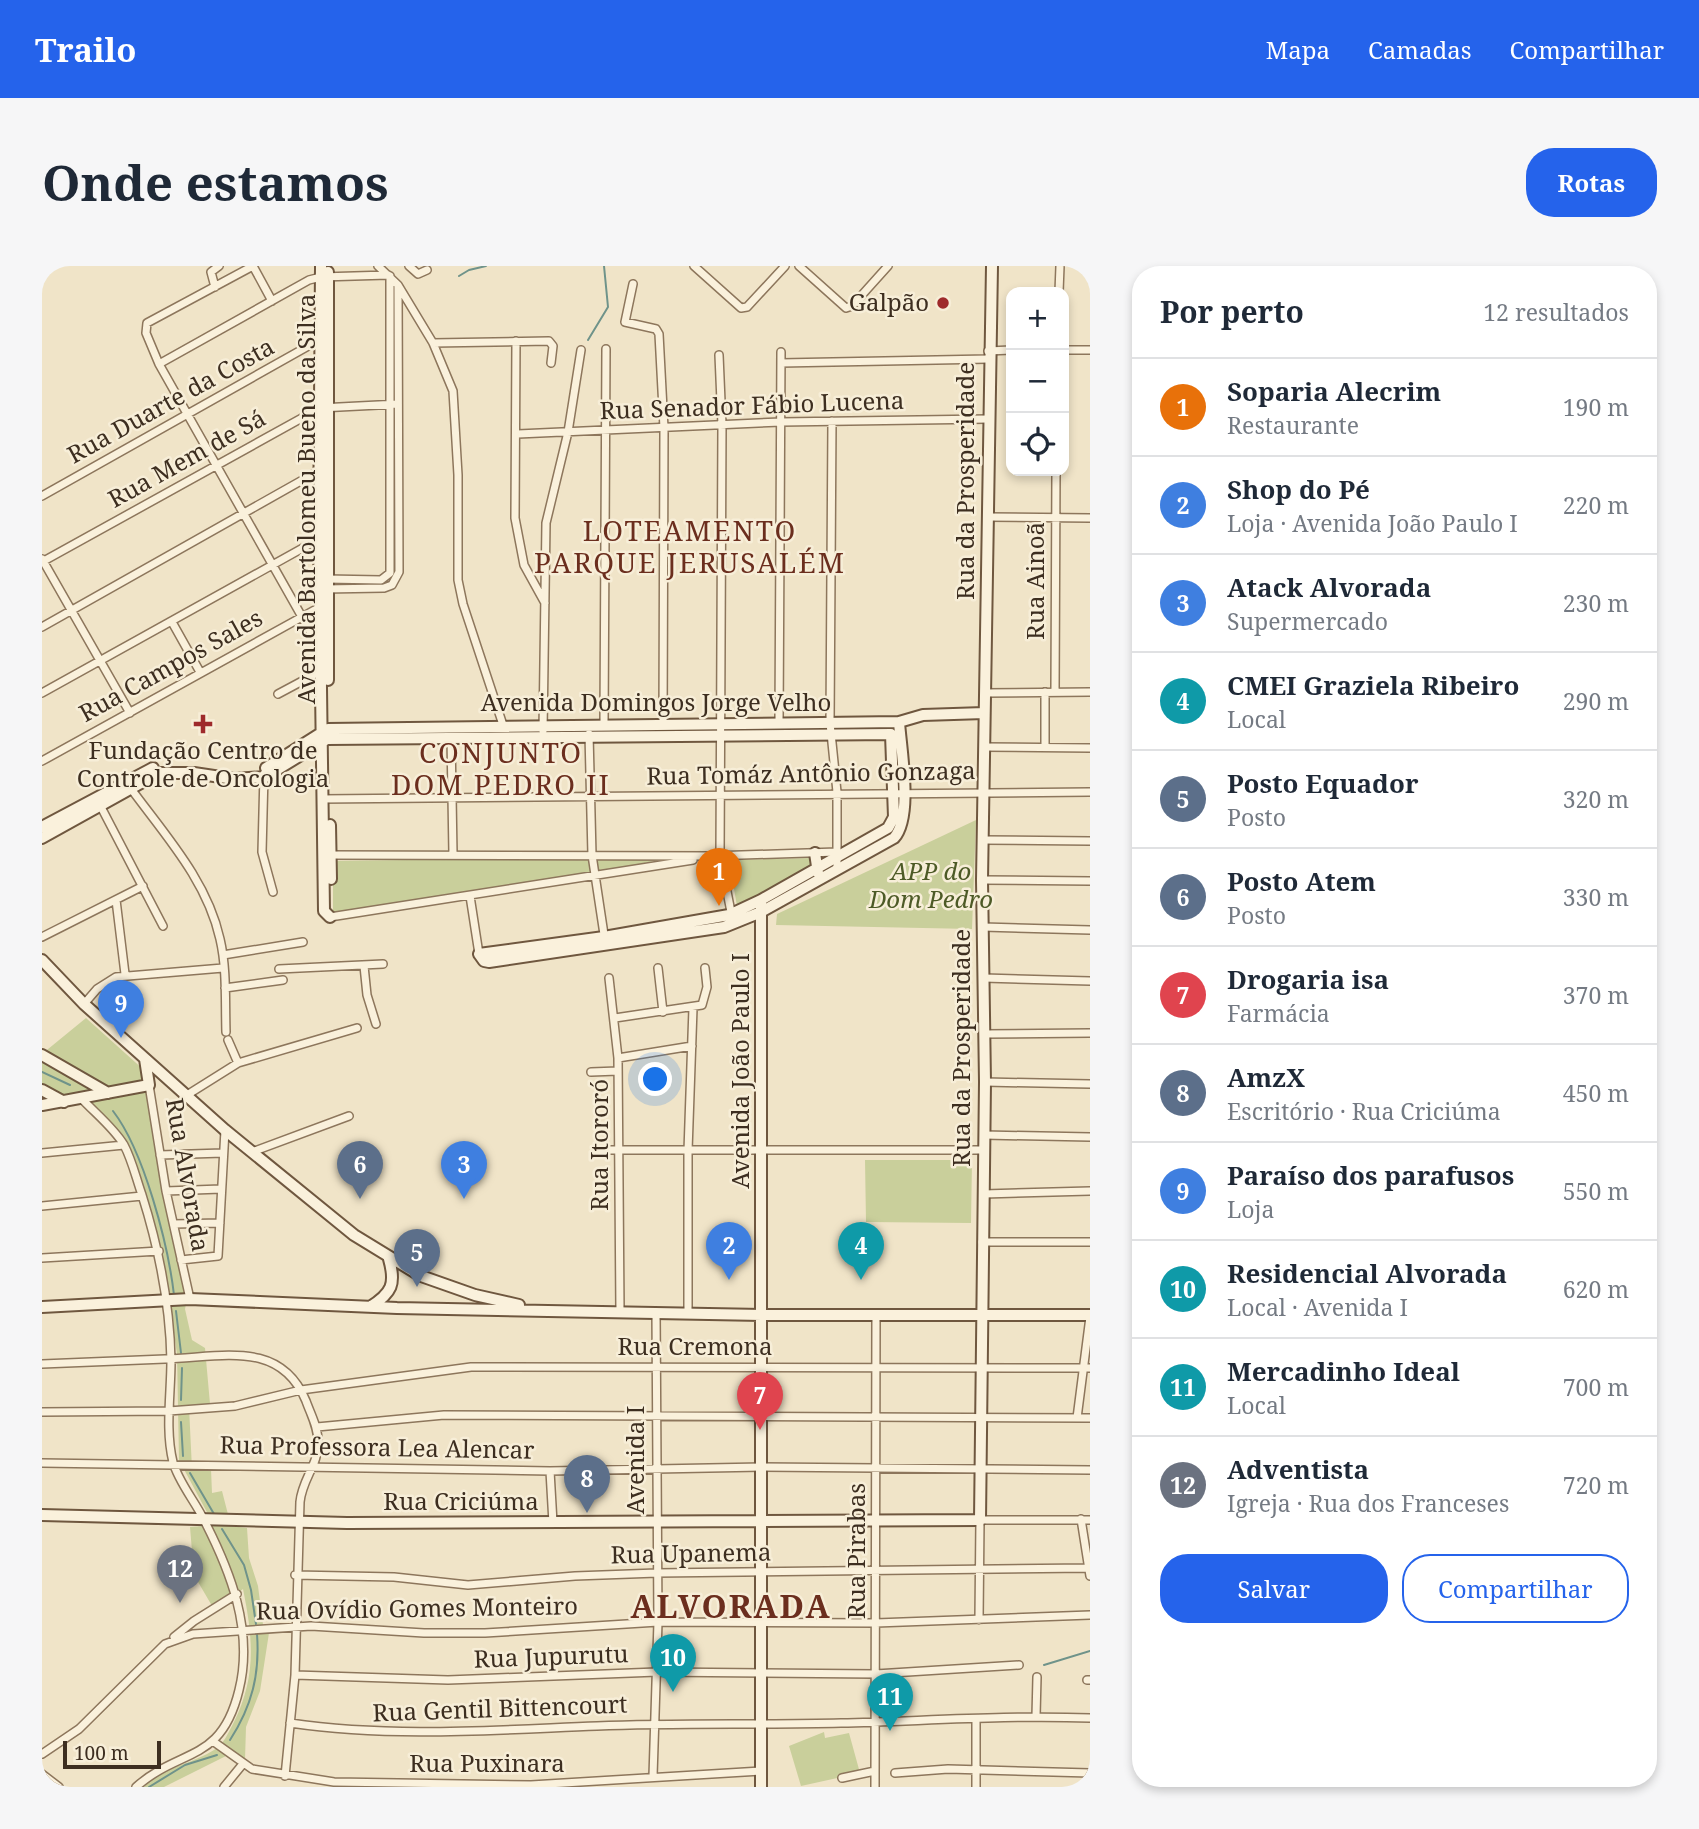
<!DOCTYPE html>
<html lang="pt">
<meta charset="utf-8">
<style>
:root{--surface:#fff;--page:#f6f6f7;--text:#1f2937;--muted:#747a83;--line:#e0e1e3;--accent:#2563eb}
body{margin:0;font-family:"Noto Serif",serif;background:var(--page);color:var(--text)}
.controls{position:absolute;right:21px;top:21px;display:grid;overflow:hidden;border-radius:14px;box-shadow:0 4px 10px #0003}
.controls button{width:63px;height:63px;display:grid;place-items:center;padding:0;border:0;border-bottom:2px solid var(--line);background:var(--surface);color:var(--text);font:35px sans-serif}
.scale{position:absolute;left:21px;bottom:18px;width:98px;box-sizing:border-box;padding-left:7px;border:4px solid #3d2e20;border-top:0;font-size:19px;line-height:24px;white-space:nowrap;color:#3d2e20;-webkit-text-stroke:5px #f7eed8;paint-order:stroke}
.you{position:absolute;left:614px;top:814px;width:24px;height:24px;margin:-18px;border:5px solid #fff;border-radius:50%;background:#1a73e8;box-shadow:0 0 0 10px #1a73e833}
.badge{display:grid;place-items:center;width:46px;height:46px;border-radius:50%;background:var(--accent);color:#fff;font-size:23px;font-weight:700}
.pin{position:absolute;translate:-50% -58px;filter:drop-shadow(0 2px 4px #0008)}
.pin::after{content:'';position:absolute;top:37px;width:24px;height:21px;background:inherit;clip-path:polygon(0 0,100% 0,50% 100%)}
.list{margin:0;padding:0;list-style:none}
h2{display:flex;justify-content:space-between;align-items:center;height:91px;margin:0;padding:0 28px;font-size:30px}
h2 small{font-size:23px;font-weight:400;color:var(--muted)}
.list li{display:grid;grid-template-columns:46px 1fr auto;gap:21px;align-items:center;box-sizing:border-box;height:98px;padding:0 28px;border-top:2px solid var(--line)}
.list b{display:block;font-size:26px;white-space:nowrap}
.list p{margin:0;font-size:23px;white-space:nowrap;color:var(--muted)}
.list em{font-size:23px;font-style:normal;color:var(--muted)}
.actions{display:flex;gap:14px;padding:21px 28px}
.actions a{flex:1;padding:16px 0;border:2px solid var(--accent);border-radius:28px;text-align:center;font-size:24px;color:var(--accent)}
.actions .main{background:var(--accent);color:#fff}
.icon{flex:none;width:38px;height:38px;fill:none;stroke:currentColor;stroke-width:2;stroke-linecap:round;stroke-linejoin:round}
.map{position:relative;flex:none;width:1048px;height:1521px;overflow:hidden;border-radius:28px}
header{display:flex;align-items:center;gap:42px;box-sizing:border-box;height:98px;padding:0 35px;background:var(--accent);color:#fff}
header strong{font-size:33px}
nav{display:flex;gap:38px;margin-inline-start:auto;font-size:24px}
.intro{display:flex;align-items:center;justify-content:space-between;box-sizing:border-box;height:168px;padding:0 42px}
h1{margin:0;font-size:49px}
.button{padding:18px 32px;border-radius:28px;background:var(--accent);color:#fff;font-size:24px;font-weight:700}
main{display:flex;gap:42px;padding:0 42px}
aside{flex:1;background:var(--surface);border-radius:28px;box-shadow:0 4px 10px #0003}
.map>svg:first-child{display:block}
.green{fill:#c9cf9b}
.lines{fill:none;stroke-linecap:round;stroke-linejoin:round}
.stream{stroke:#6f938a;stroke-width:2}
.street-casing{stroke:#8d765c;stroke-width:10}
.secondary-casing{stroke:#6f573f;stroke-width:14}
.street{stroke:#faf1dc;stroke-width:7}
.secondary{stroke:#faf1dc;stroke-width:10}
.poi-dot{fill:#9e2a2b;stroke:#f7eed8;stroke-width:2.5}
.labels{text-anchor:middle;stroke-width:5;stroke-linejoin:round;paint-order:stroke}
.poi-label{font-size:24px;fill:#3d2e20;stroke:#f7eed8;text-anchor:end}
.street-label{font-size:24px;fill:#3d2e20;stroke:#f7eed8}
.park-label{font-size:24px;font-style:italic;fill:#4d5a26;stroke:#f7eed8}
.quarter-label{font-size:28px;letter-spacing:2px;fill:#6b2e1e;stroke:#f7eed8}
.district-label{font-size:32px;font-weight:bold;letter-spacing:2px;fill:#6b2e1e;stroke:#f7eed8}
</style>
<header>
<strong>Trailo</strong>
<nav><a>Mapa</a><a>Camadas</a><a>Compartilhar</a></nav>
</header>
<div class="intro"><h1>Onde estamos</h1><a class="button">Rotas</a></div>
<main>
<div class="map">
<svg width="1048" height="1521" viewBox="0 0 1048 1521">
<rect width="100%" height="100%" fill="#f0e4c8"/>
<path class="green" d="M 934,554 L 930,663 L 734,659 L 735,648 Z
M 635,590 L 552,608 L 291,646 L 291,595 Z
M 769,592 L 771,605 L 696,646 L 687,594 Z
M 44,752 L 103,805 L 146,1029 L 143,1043 L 150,1074 L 163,1082 L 168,1138 L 147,1141 L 150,1203 L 169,1203 L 170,1227 L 180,1225 L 189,1260 L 205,1262 L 207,1292 L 216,1320 L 221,1359 L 227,1367 L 218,1425 L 204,1461 L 203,1494 L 192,1486 L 122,1521 L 102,1521 C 121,1501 150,1498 172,1484 C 182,1478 186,1467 191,1458 C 215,1410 211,1373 201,1323 L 173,1345 L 152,1309 L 148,1261 L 161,1260 L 167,1250 L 137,1194 L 135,1088 L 121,988 L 83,872 L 42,831 L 0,837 L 0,788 Z
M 823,894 L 930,894 L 929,957 L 824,956 Z
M 782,1466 L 783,1472 L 807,1467 L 818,1507 L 759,1520 L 747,1480 Z"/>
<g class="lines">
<path class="stream" d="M 417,10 L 427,4 L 444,0
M 546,74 L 566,41 L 562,0
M 0,806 L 28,819
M 71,845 C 102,885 126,978 132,1029
M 134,1045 L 139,1087
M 139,1134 L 140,1102
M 139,1156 L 141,1190
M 148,1207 L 172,1248
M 180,1263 L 202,1299 L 209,1324 L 214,1358
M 1002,1399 L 1048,1385
M 188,1474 C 210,1440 218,1408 215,1368
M 107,1521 L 143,1499 L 175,1489"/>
<g class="street-casing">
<path id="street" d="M 211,0 L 105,57 L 104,67 L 117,98 L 277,381
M 211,0 L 230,35
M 336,0 L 356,19 L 391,77 L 411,125 L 416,209 L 416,314 L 421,338 L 461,459
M 367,0 L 376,8 L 385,4
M 652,0 L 699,42 L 705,41 L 743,0
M 757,0 L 804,42 L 810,40 L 846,0
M 591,18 L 583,56 L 614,63 L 617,68 L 622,162 L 621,458
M 173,21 L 169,6 L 177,0
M 1017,26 L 1018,0
M 474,75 L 473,252 L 482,299 L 503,337
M 391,77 L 507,75 L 511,80 L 509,97
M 1022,84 L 1048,84
M 946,85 L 969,84
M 677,89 L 680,159 L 678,590 L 690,651
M 739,97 L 946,93
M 117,98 L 267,14 L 279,11 L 346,9
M 790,155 L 788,457 L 795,526 L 795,604
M 476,168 L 739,156 L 946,153
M 0,230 L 277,74
M 946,251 L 1048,252
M 0,293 L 88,447
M 0,296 L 278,142 L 356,138
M 284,313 L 339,314 L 348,307 L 348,10
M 282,323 L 342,322 L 350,319 L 357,306 L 356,20
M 130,356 L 158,406
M 0,361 L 280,203
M 1013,426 L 1014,205
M 0,427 L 277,273
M 943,427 L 1048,426
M 236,428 L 279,405
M 562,458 L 564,83
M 737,458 L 739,86
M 501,465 L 504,257 L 526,166 L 539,84
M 547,468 L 550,589 L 563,675
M 409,471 L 411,588
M 942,481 L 1048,482
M 1003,481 L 1003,426
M 0,495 L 278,341
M 222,508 L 220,586 L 231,626
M 87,520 C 122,568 165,614 178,673 C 185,703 183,735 184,766
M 280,533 L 1048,526
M 58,539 L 121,660
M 941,574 L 1048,575
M 284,589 L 670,590 L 795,586
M 940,614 L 1048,615
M 428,630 L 437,688
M 74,634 L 83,708
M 288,651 L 651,594
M 941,661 L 1048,664
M 0,671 L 101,620
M 181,689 L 261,676
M 322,700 L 325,729 L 334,758
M 616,702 L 621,746
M 237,703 L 341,698
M 567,712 L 576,792 L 578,1046
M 942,712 L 1048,715
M 183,722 L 241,714
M 42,738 L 55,723 L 74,711 L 181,702
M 573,752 L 660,739 L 665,721 L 663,702
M 943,768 L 1048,767
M 186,774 L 196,797
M 576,792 L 650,780
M 549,806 L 576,805
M 943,816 L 1048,818
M 107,819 L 124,925 L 148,1033
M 145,829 L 196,797 L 315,762
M 39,832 C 53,847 72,862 82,879 C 90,894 94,912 100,929 C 117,983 128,1038 129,1095 C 129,1128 123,1164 131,1196 C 136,1215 152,1234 161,1252 C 188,1304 212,1364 197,1424 C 179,1498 139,1481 94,1521
M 942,869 L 1048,871
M 556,884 L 942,884
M 210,886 L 307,850
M 0,887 L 82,879
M 118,889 L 181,887
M 124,925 L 179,923
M 942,928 L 1048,925
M 0,940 L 100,930
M 132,958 L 178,957
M 940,976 L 1048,976
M 0,992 L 117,985
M 139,994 L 176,990 L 183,864
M 646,1047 L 646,885 L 651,742
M 0,1098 C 41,1096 82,1095 123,1093 C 176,1092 238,1072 264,1135 C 269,1149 276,1161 276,1176 C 277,1198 260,1213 258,1236 L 253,1409 L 243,1510
M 0,1146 L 127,1145 L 193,1140 L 259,1124 L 429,1101 L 1048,1102
M 1035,1152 L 1048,1051
M 275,1161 L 402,1149 L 1048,1152
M 0,1197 L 508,1205 L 720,1201 L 1048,1204
M 508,1205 L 511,1257
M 1039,1253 L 1048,1310
M 253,1309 L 352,1311 L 426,1319 L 533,1310 L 615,1307 L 1047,1302
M 937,1354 L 938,1254 L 1048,1254
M 132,1371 L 152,1355 L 195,1328
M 253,1409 L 406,1414 L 615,1406 L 834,1408 L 977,1399
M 1045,1414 L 1048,1414
M 994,1450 L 995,1411
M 248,1457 C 350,1472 452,1464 555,1460 C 636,1457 718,1459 799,1457 C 882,1455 965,1449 1048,1452
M 172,1476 L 210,1503 L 292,1516 L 489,1519 L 719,1505
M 0,1488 L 37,1463 L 123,1378 L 151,1368 L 269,1360 L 382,1367 L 443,1367 L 616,1356 L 834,1357 L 1048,1349
M 853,1507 L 906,1503 L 1048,1507
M 0,1508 L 17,1521
M 611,1510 L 616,1356 L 614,1046
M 800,1512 L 833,1505
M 182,1521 L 200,1499
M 833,1521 L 834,1048
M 934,1521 L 934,1453"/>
</g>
<g class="secondary-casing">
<path id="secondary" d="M 279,0 L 277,273 L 282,645 L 288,651
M 286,414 L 286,6
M 286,463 L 857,456 L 881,449 L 942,447
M 224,502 L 284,464
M 288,559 L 289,613
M 0,561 L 111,502
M 0,572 L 117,507 L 152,507 L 192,513 L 223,511 L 285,473 L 849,468 L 852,551 L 846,562 L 719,634 L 687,649 L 562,671 L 437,688
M 773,587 L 776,607
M 719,634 L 719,1521
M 437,688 L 442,695 L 447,696 L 682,661 L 719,646 L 852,572 C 871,551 859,485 857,456
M 0,694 L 42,738 L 183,864 L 312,969 L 379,1010 L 433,1029 L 477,1039
M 0,789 L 66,827
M 0,824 L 22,836
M 0,839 L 107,819 L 103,793
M 0,1041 L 148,1033 L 355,1042 L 720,1049 L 1048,1049
M 328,1041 C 350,1027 354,1018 347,993
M 0,1249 L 305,1257 L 938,1254 L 943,816 L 940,614 L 950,0"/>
</g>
<use href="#street" class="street"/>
<use href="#secondary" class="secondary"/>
</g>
<g class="poi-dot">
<circle cx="901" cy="37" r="7"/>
<path d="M157.5 447.5h7v7h7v7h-7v7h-7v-7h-7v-7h7z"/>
</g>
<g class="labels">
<g class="poi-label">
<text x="887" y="45">Galpão</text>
<text x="161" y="493" text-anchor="middle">Fundação Centro de<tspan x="161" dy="28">Controle de Oncologia</tspan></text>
</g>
<g class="street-label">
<text transform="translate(129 135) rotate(-29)" y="8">Rua Duarte da Costa</text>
<text transform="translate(710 140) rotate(-2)" y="8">Rua Senador Fábio Lucena</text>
<text transform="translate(145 193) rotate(-29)" y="8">Rua Mem de Sá</text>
<text transform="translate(924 215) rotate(-90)" y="8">Rua da Prosperidade</text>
<text transform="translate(265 233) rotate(-90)" y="8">Avenida Bartolomeu Bueno da Silva</text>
<text transform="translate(994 315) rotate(-90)" y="8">Rua Ainoã</text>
<text transform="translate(129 400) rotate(-29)" y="8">Rua Campos Sales</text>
<text x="614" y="445">Avenida Domingos Jorge Velho</text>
<text transform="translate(769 508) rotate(-1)" y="8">Rua Tomáz Antônio Gonzaga</text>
<text transform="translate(920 782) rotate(-90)" y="8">Rua da Prosperidade</text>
<text transform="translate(699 805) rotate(-90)" y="8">Avenida João Paulo I</text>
<text transform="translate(558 879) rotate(-90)" y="8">Rua Itororó</text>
<text transform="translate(145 909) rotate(80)" y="8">Rua Alvorada</text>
<text x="653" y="1089">Rua Cremona</text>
<text transform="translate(335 1182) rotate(1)" y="8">Rua Professora Lea Alencar</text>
<text transform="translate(594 1194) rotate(-90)" y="8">Avenida I</text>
<text x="419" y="1244">Rua Criciúma</text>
<text transform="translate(815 1285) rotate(-90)" y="8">Rua Pirabas</text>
<text transform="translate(649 1288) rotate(-1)" y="8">Rua Upanema</text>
<text transform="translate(375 1343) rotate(-1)" y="8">Rua Ovídio Gomes Monteiro</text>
<text transform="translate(509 1391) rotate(-2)" y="8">Rua Jupurutu</text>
<text transform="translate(458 1443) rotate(-2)" y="8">Rua Gentil Bittencourt</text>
<text x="445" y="1506">Rua Puxinara</text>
</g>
<g class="park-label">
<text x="889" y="614">APP do<tspan x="889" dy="28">Dom Pedro</tspan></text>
</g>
<g class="quarter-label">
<text x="648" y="275">LOTEAMENTO<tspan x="648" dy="32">PARQUE JERUSALÉM</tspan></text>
<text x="459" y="497">CONJUNTO<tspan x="459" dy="32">DOM PEDRO II</tspan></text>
</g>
<g class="district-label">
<text x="689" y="1352">ALVORADA</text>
</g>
</g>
</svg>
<div class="controls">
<button>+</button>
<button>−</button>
<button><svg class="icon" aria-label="locate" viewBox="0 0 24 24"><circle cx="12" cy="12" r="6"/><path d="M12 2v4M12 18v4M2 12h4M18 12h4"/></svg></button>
</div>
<div class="scale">100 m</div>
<div class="you"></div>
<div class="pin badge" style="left:677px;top:640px;background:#e8710a">1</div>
<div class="pin badge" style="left:687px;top:1014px;background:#3f7fe0">2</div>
<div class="pin badge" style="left:422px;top:933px;background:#3f7fe0">3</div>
<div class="pin badge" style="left:819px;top:1014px;background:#0f9aa8">4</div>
<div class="pin badge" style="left:375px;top:1021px;background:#5c6f8a">5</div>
<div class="pin badge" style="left:318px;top:933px;background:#5c6f8a">6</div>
<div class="pin badge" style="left:718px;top:1164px;background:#e0444e">7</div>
<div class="pin badge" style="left:545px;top:1247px;background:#5c6f8a">8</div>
<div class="pin badge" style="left:79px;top:772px;background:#3f7fe0">9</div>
<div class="pin badge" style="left:631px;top:1426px;background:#0f9aa8">10</div>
<div class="pin badge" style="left:848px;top:1465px;background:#0f9aa8">11</div>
<div class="pin badge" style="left:138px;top:1337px;background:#6b7280">12</div>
</div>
<aside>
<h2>Por perto<small>12 resultados</small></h2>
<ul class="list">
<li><span class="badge" style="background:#e8710a">1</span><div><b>Soparia Alecrim</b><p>Restaurante</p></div><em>190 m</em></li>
<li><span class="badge" style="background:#3f7fe0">2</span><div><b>Shop do Pé</b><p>Loja · Avenida João Paulo I</p></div><em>220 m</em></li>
<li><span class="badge" style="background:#3f7fe0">3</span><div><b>Atack Alvorada</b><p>Supermercado</p></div><em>230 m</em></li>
<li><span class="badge" style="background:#0f9aa8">4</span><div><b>CMEI Graziela Ribeiro</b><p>Local</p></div><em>290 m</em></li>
<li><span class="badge" style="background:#5c6f8a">5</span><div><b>Posto Equador</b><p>Posto</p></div><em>320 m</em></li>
<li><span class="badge" style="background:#5c6f8a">6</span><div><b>Posto Atem</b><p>Posto</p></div><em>330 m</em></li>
<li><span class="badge" style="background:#e0444e">7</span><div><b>Drogaria isa</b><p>Farmácia</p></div><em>370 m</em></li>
<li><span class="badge" style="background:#5c6f8a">8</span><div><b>AmzX</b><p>Escritório · Rua Criciúma</p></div><em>450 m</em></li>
<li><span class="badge" style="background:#3f7fe0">9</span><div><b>Paraíso dos parafusos</b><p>Loja</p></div><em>550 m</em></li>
<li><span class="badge" style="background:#0f9aa8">10</span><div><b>Residencial Alvorada</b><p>Local · Avenida I</p></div><em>620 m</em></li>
<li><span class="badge" style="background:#0f9aa8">11</span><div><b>Mercadinho Ideal</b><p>Local</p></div><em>700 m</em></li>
<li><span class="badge" style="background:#6b7280">12</span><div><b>Adventista</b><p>Igreja · Rua dos Franceses</p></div><em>720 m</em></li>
</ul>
<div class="actions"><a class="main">Salvar</a><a>Compartilhar</a></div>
</aside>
</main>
